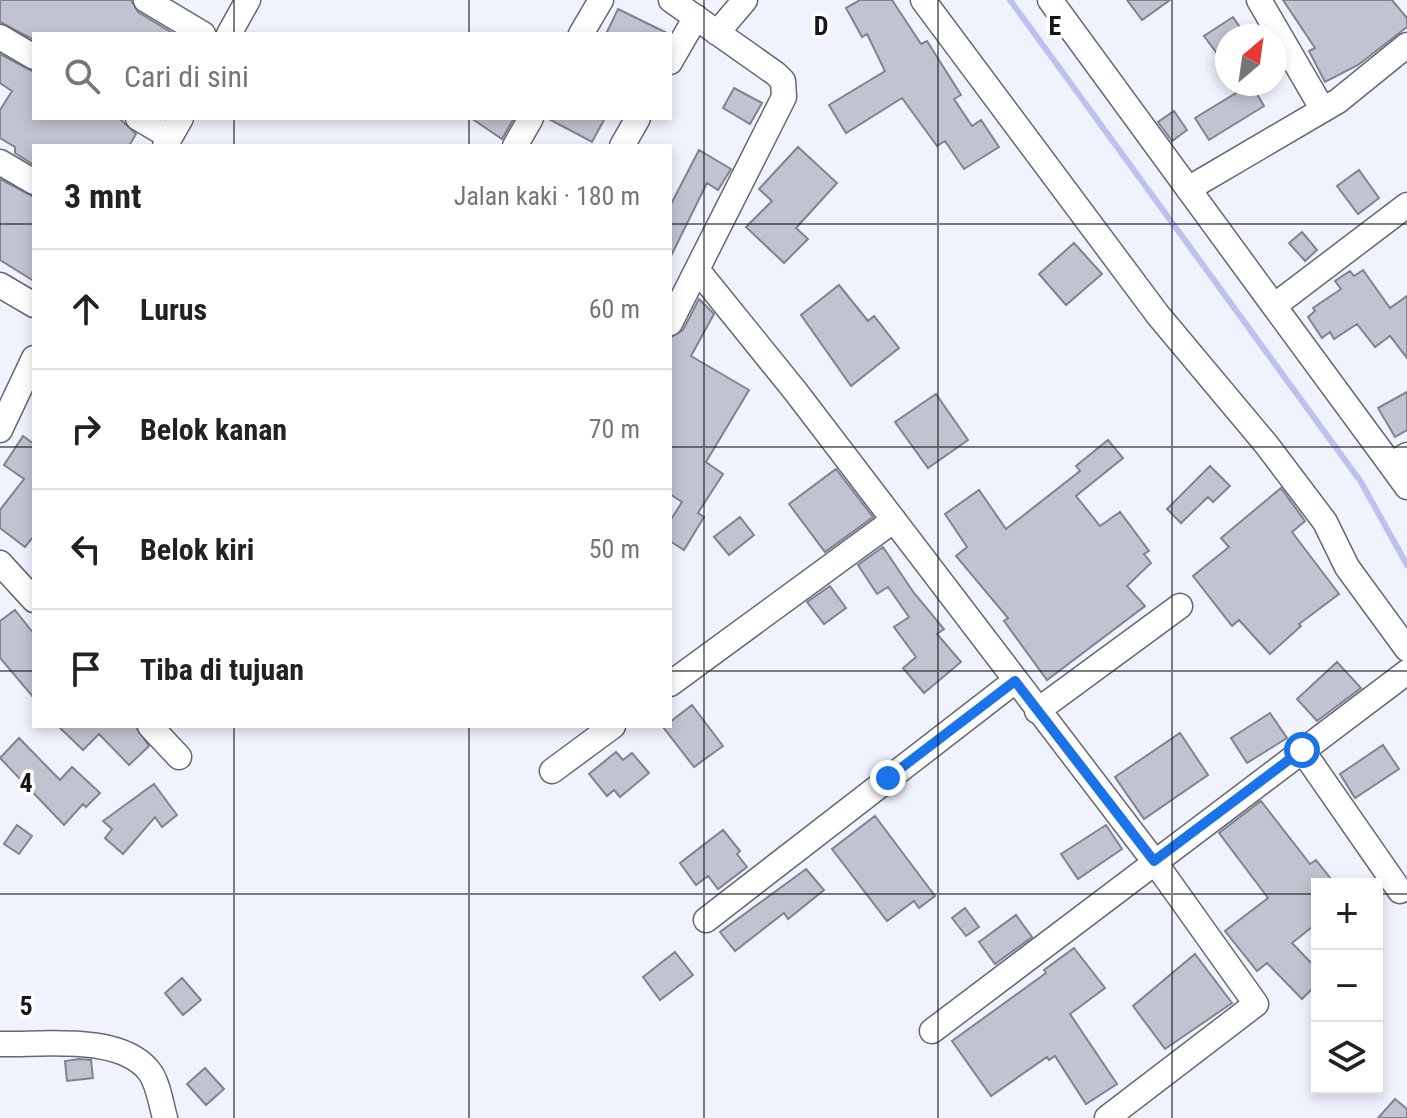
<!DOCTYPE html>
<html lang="id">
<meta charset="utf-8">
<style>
:root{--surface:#fff;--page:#f6f6f6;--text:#222;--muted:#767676;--line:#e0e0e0}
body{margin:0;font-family:"Roboto Condensed",sans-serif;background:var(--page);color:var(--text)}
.controls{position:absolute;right:24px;bottom:24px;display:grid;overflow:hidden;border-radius:0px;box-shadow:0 4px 12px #0003}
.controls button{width:72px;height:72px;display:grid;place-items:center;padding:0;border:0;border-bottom:2px solid var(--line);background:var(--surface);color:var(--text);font:40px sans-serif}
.compass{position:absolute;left:1215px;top:24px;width:72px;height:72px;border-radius:50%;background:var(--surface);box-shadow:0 4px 12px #0003;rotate:29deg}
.stop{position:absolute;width:24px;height:24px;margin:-18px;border:6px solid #1a73e8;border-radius:50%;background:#fff}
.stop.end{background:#1a73e8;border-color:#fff;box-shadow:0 2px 8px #0008}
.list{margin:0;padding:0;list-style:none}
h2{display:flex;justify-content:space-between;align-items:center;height:104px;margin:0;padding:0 32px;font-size:34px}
h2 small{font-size:26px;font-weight:400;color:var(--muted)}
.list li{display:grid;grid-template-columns:52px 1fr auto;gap:24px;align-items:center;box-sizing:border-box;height:120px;padding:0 32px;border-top:2px solid var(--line)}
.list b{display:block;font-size:30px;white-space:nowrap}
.list em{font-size:26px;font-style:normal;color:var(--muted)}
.icon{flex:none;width:44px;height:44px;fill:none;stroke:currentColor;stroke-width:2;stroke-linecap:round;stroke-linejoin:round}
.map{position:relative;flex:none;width:1407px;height:1118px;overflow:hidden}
.search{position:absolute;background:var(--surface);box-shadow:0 4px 12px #0003;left:32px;top:32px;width:640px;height:88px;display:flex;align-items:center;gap:20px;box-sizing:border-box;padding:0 28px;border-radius:0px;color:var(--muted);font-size:30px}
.panel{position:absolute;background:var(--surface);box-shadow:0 4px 12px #0003;left:32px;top:144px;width:640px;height:584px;border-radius:0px}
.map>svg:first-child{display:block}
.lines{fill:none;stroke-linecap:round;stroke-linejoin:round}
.stream{stroke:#bcc2ee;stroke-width:6}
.building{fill:#c1c3d1;stroke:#818390;stroke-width:2}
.minor-casing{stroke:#666774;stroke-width:27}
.minor{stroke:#fff;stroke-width:24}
.route{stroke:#1a73e8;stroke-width:10}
.grid{fill:none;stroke:#16161b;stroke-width:2;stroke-opacity:0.55}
.grid-label{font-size:26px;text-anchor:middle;font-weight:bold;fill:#16161b;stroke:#fff;stroke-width:7;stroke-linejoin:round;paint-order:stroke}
</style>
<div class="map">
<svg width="1407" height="1118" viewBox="0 0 1407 1118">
<rect width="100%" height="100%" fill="#f0f2fe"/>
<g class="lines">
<path class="stream" d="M 1010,0 L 1361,482 L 1407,565"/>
</g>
<path class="building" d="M 0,0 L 131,0 L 138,12 L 174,34 L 34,34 L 34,40 L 0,22 Z
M 860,0 L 892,0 L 921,44 L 927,41 L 961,95 L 954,99 L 972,126 L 981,120 L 999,147 L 964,169 L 945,141 L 937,146 L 902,98 L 846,133 L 829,105 L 885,71 L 867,34 L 862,37 L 846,8 Z
M 1127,0 L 1170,0 L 1142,20 Z
M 1283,0 L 1392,0 L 1407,18 L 1407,27 L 1358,65 L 1325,82 L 1309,51 L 1315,48 Z
M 618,9 L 669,34 L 606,34 Z
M 1233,17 L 1246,36 L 1227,36 L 1227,67 L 1204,36 Z
M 0,54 L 34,72 L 34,118 L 119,118 L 136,134 L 129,146 L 34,146 L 34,165 L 15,153 L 15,147 L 0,138 L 0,110 L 12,91 L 0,83 Z
M 1251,84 L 1264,106 L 1209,140 L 1195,118 Z
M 734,88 L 762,103 L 750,124 L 723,108 Z
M 1174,111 L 1187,130 L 1172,141 L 1158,122 Z
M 471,118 L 514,118 L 502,139 Z
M 547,118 L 605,118 L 592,142 Z
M 798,147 L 837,183 L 796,228 L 808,239 L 784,263 L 746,227 L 772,201 L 759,189 Z
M 699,150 L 731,169 L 718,190 L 707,183 L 670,258 L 670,206 Z
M 1359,170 L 1379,198 L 1358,214 L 1337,186 Z
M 0,179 L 34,197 L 34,281 L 0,260 Z
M 1302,232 L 1317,250 L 1305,261 L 1289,243 Z
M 1074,243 L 1102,274 L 1066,305 L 1039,274 Z
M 1363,270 L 1390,308 L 1407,296 L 1407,358 L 1390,336 L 1375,347 L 1357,324 L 1334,339 L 1330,332 L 1322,338 L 1308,317 L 1315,311 L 1313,308 L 1341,289 L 1335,281 L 1350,271 L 1354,276 Z
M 839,285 L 868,321 L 874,316 L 899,348 L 851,386 L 801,315 Z
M 699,299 L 714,314 L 691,356 L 749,390 L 706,462 L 723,474 L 698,513 L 704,517 L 684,550 L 670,541 L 670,521 L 682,502 L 670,494 L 670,338 L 683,330 Z
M 1407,392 L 1407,430 L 1395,437 L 1378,408 Z
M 936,394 L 968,440 L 928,468 L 895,422 Z
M 23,436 L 34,444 L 34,536 L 25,547 L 0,528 L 0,510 L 24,479 L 4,465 Z
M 1108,440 L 1123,458 L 1076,496 L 1100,526 L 1120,512 L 1149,551 L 1144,554 L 1151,563 L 1127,586 L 1145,606 L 1047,680 L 1004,621 L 1008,618 L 956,556 L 967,547 L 945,514 L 979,490 L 1006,529 L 1080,471 L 1076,466 Z
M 1210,466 L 1230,486 L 1213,502 L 1208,497 L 1181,523 L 1167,509 Z
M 836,469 L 873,517 L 825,552 L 789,504 Z
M 1281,488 L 1305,521 L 1292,532 L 1339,594 L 1299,624 L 1301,626 L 1270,654 L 1239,620 L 1232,626 L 1193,576 L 1229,547 L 1221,538 Z
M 740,517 L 754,535 L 729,555 L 714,537 Z
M 883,547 L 914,593 L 944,629 L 937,634 L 961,662 L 924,693 L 903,668 L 916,657 L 894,627 L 909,617 L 888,587 L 877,594 L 858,565 Z
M 830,586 L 846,608 L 824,624 L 807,602 Z
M 15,610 L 34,634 L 34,698 L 0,658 L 0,621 Z
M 1337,662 L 1361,688 L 1317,721 L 1297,699 Z
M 692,705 L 723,746 L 694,767 L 663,727 L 670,726 L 670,722 Z
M 1270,713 L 1287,738 L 1247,763 L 1231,738 Z
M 58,726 L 135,726 L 149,746 L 129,765 L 99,734 L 83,750 Z
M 1180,733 L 1208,775 L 1144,819 L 1115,777 Z
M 19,738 L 60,780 L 72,767 L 100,793 L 86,807 L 83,804 L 64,825 L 0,758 Z
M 1383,745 L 1399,769 L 1355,798 L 1340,774 Z
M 616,752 L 623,760 L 632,753 L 649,773 L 620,797 L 614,790 L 607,796 L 589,774 Z
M 154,784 L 177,815 L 162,827 L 155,817 L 123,854 L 105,838 L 112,829 L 103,821 Z
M 1261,801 L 1310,864 L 1316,860 L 1335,884 L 1317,884 L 1317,923 L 1292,943 L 1317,969 L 1317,984 L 1302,999 L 1267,963 L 1257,971 L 1225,931 L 1268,898 L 1219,833 Z
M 875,816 L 935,896 L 919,908 L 914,901 L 887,921 L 832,849 Z
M 17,825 L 32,836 L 19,854 L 4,844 Z
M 1106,825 L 1122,849 L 1078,879 L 1061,854 Z
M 723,830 L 740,851 L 737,854 L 747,867 L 718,889 L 708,876 L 696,885 L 680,863 Z
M 806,869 L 824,890 L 788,919 L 784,913 L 735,951 L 720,932 Z
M 965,908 L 979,927 L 966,936 L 952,918 Z
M 1016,915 L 1032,937 L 995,964 L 979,942 Z
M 1074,948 L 1105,988 L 1070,1014 L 1117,1084 L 1086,1104 L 1055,1056 L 1049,1060 L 1047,1057 L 991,1096 L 952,1041 L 1046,973 L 1044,970 Z
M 675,952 L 693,975 L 660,1000 L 643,977 Z
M 1195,954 L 1232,1003 L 1165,1049 L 1133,1006 Z
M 182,978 L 201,1000 L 183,1015 L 165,993 Z
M 79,1059 L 91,1060 L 93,1078 L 67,1081 L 65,1061 Z
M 205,1068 L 224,1089 L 206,1105 L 187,1084 Z
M 1395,1099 L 1407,1109 L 1407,1118 L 1378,1118 Z"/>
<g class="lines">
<g class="minor-casing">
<path id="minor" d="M 146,0 L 203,34
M 923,0 L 1158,315 L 1266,444 L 1325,522 L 1347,567 L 1407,649
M 1050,0 L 1274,306
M 1259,0 L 1323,110
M 717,33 L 745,0
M 229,34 L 248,0
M 581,34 L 601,0
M 0,37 L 34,57
M 670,62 L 696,17
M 138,118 L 170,137
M 165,146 L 181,118
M 515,146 L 531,118
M 622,146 L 638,118
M 0,162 L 34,182
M 1188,189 L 1338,101 L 1407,45
M 1407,205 L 1274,306 L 1391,465 L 1407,455
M 699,272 L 796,392 L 1154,861 L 1256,1004 L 1107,1118
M 0,285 L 34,305
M 670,323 L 784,97 L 783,81 L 776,74 L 671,0
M 0,430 L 34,358
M 1391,465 L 1407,487
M 0,563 L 34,600
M 670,684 L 894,520
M 1037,711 L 1180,606
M 150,726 L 179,757
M 1302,750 L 1400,891
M 552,771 L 613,726
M 706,920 L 1015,681
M 932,1031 L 1407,672
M 0,1044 C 43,1045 120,1034 149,1071 C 158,1082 161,1104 165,1118"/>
</g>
<use href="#minor" class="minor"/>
</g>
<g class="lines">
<path class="route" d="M 888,778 L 1015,681 L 1154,861 L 1302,750"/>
</g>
<path class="grid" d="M 234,0 L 234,34M 469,0 L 469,34M 704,0 L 704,1118M 938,0 L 938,1118M 1172,0 L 1172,1118M 234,118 L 234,146M 469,118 L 469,146M 0,224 L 34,224M 670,224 L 1407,224M 0,447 L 34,447M 670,447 L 1407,447M 0,671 L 34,671M 670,671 L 1407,671M 234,726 L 234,1118M 469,726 L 469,1118M 0,894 L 1317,894M 1377,894 L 1407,894"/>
<g class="grid-label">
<text x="821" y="35">D</text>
<text x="1055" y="35">E</text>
<text x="26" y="792">4</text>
<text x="26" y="1015">5</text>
</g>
</svg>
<div class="controls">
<button>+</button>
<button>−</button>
<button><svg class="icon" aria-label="layers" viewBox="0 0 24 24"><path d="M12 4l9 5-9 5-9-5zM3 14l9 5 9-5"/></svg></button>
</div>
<svg class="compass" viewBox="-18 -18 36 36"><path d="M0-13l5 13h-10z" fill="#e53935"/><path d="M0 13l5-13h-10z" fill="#767676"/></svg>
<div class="stop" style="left:1302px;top:750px"></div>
<div class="stop end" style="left:888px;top:778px"></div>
<div class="search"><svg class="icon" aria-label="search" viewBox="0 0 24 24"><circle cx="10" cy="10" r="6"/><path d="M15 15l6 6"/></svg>Cari di sini</div>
<section class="panel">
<h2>3 mnt<small>Jalan kaki · 180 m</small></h2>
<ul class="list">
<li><svg class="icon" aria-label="ahead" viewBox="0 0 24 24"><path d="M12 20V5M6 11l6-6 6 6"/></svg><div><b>Lurus</b></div><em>60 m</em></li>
<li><svg class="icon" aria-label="right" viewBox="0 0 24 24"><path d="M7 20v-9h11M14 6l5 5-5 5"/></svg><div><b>Belok kanan</b></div><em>70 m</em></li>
<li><svg class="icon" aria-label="left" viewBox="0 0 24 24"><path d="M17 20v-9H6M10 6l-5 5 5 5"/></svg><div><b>Belok kiri</b></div><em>50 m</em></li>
<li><svg class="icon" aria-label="arrive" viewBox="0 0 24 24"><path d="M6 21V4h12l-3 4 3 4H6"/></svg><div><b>Tiba di tujuan</b></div></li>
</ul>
</section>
</div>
